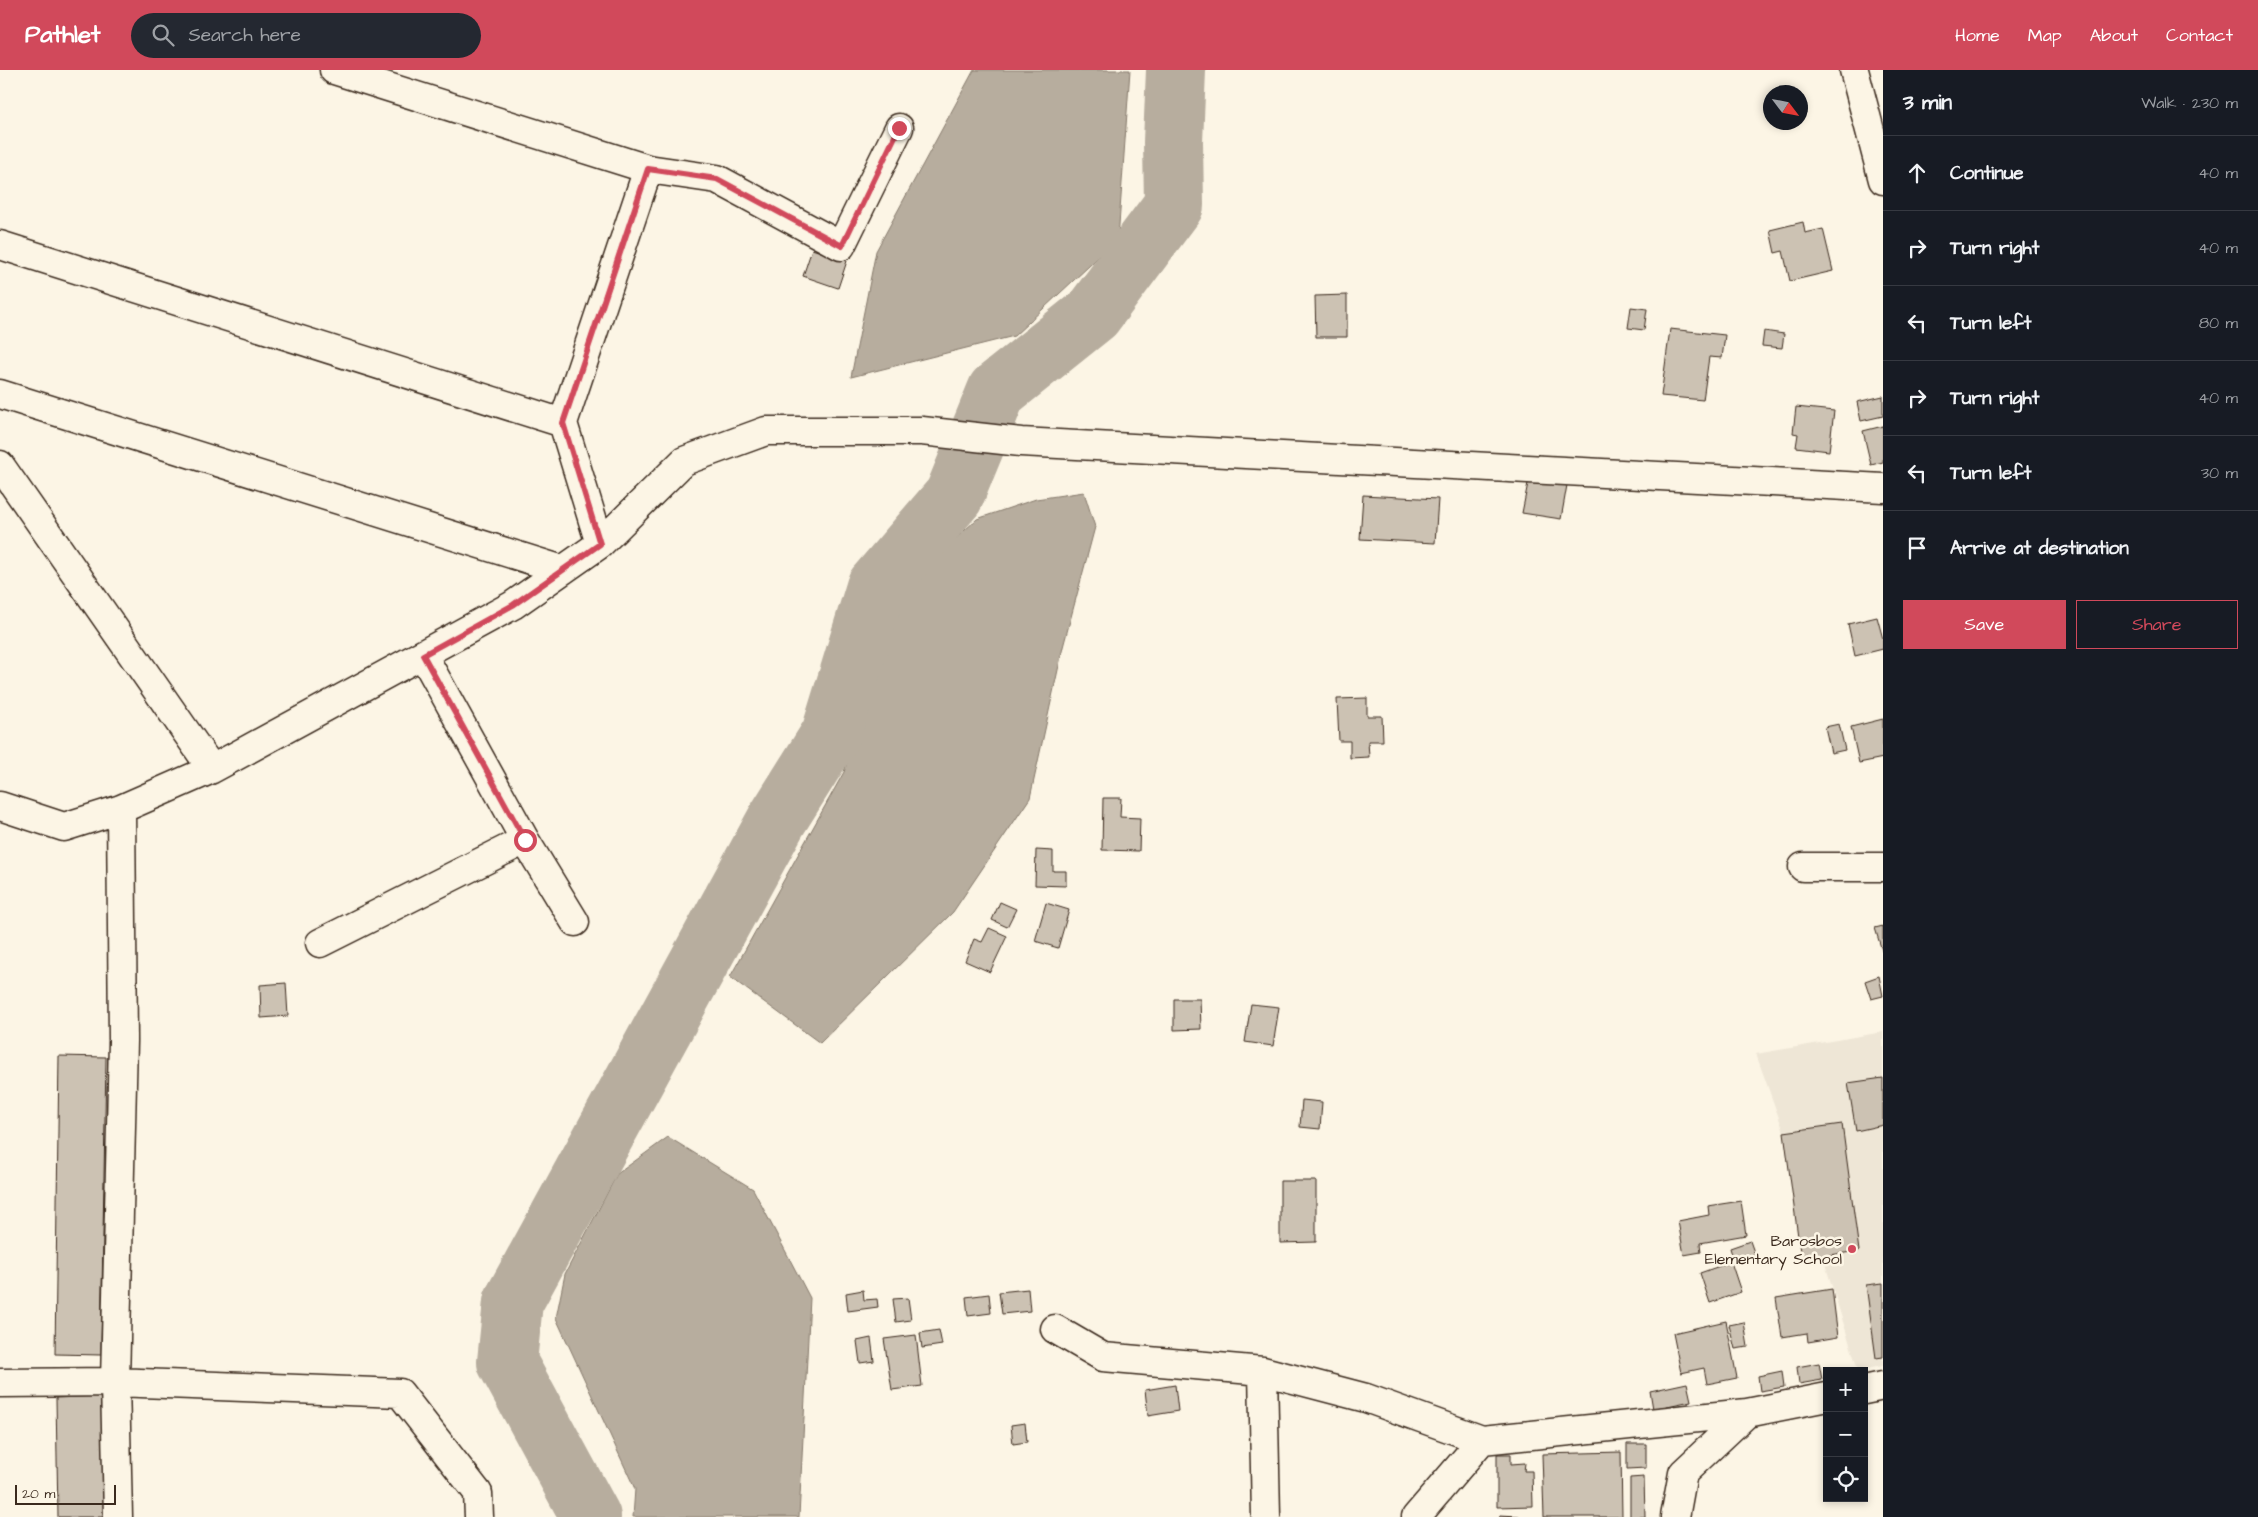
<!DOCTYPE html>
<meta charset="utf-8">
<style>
:root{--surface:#171b24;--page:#242831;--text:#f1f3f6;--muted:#9ea1a6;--line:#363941;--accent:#d1495b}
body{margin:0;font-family:"Architects Daughter",sans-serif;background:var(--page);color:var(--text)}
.controls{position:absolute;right:15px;bottom:15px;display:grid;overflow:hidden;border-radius:0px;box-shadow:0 2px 8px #0003}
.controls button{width:45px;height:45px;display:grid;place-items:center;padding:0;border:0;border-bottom:1px solid var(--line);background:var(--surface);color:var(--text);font:25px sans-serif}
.compass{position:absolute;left:1763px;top:15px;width:45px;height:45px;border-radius:50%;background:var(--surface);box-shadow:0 2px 8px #0003;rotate:122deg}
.scale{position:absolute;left:15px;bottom:12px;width:101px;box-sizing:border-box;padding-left:5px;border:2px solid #3b2a1e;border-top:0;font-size:14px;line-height:18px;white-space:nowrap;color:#3b2a1e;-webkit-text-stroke:4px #fcf5e5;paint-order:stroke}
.stop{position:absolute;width:15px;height:15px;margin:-11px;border:4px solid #d1495b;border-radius:50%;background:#fff}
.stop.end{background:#d1495b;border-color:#fff;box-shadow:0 1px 5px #0008}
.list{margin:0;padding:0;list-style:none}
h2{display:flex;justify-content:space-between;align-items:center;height:65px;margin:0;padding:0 20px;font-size:21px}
h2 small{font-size:16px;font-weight:400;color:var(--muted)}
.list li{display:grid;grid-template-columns:32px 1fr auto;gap:15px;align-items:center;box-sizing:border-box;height:75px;padding:0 20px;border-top:1px solid var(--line)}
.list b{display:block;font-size:19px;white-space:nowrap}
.list em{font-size:16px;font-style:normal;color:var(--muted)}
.actions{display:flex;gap:10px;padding:15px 20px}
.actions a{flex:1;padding:11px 0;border:1px solid var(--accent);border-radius:0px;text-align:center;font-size:18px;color:var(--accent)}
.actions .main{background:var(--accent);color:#fff}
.icon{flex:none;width:28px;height:28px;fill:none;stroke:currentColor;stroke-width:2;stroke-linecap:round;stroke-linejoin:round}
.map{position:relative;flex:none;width:1883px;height:1447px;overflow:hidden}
header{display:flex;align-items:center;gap:30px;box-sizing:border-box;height:70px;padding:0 25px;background:var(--accent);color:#fff}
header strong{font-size:24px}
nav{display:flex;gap:28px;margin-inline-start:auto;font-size:18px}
.search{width:350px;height:45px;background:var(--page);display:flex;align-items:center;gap:12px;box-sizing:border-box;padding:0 18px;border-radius:28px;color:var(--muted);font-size:19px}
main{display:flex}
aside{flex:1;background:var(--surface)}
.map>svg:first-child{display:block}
.built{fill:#eee6d6}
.water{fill:#b7ad9e;stroke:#85796b}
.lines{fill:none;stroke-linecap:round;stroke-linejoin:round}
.river{stroke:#b7ad9e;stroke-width:60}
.building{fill:#ccc2b3;stroke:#3b2a1e}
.minor-casing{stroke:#3b2a1e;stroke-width:31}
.major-casing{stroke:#3b2a1e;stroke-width:31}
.minor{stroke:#fcf5e5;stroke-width:28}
.major{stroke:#fcf5e5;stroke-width:28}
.route{stroke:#d1495b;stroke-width:6}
.poi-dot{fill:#d1495b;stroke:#fcf5e5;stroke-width:2}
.labels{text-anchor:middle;stroke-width:5;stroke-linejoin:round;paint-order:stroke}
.poi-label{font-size:16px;fill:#3b2a1e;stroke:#fcf5e5;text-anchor:end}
</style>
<header>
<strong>Pathlet</strong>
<div class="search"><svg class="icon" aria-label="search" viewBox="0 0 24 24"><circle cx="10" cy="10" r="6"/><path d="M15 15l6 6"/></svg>Search here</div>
<nav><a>Home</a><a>Map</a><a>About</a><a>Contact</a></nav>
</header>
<main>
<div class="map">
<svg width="1883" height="1447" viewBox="0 0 1883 1447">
<rect width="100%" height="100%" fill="#fcf5e5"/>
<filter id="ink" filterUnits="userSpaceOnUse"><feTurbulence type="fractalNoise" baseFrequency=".02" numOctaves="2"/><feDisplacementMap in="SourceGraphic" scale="10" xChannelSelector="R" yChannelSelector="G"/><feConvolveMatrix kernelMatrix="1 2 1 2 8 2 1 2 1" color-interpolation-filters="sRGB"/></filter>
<g filter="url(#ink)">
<path class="built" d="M 1883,962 L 1883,1296 L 1858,1300 L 1784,1062 L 1756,984 Z"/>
<path class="water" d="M 974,0 L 1130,0 L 1118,169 L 1014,266 L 851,307 L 876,181 Z
M 1084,422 L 1095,457 L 1063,577 L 1030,728 L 953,842 L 820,973 L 730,907 L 844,702 L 904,516 L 977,449 L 1036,429 Z
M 668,1067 L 753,1119 L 810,1228 L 799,1447 L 633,1447 L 635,1419 L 556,1248 L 565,1204 L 617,1104 Z"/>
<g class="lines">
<path class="river" d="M 591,1447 L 507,1292 L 513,1232 L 777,750 L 831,664 L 876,517 L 954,426 L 997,321 L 1093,244 L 1174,135 L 1173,72 L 1176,0"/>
</g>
<path class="building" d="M 1803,152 L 1805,163 L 1823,159 L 1833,201 L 1790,211 L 1783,181 L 1775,183 L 1770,160 Z
M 812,179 L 847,191 L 838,218 L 803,206 Z
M 1347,225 L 1347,267 L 1316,267 L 1315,226 Z
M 1631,237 L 1647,239 L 1644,260 L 1628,258 Z
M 1670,259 L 1725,265 L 1722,288 L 1709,287 L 1703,330 L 1661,326 Z
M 1764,261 L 1784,264 L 1782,278 L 1762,276 Z
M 1883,326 L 1883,346 L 1861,351 L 1857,332 Z
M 1796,337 L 1834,341 L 1829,381 L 1796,377 L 1798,364 L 1793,363 Z
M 1883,356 L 1883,392 L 1871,395 L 1863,361 Z
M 1529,408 L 1567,415 L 1561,449 L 1522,443 Z
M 1363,425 L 1438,429 L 1435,473 L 1360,469 Z
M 1877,547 L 1883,569 L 1883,579 L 1855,586 L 1848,554 Z
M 1367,628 L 1367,646 L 1382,646 L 1383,671 L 1368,671 L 1369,687 L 1350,688 L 1350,671 L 1339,671 L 1337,629 Z
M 1883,649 L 1883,688 L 1859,693 L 1851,657 Z
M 1839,654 L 1845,680 L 1831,683 L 1825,657 Z
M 1103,728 L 1121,728 L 1120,747 L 1140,748 L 1139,781 L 1102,780 Z
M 1036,780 L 1053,781 L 1053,801 L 1066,801 L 1066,816 L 1035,815 Z
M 1000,832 L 1016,839 L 1007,857 L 992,850 Z
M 1046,833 L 1069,840 L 1058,878 L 1035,871 Z
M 1883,856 L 1883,884 L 1875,858 Z
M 989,858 L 1007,866 L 990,902 L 965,891 L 974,869 L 982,872 Z
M 1879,906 L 1883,926 L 1871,929 L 1865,911 Z
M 286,913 L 288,946 L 261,948 L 260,915 Z
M 1174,929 L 1200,929 L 1201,959 L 1174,960 Z
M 1251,934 L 1279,937 L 1273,976 L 1245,972 Z
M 59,986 L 106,987 L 101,1285 L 55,1284 Z
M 1883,1008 L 1883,1055 L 1856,1061 L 1848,1013 Z
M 1302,1030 L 1322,1032 L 1320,1059 L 1300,1057 Z
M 1842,1054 L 1859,1181 L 1801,1189 L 1784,1062 Z
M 1280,1111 L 1316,1111 L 1316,1172 L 1280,1173 Z
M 1741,1131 L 1746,1165 L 1700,1173 L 1701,1182 L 1684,1185 L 1678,1151 L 1709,1145 L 1708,1136 Z
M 1750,1171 L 1755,1185 L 1734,1191 L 1730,1178 Z
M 1731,1192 L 1741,1222 L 1710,1233 L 1700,1203 Z
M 1883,1213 L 1883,1287 L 1876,1288 L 1866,1215 Z
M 1028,1219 L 1030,1241 L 1002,1244 L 999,1222 Z
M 1832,1219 L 1838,1267 L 1808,1272 L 1807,1263 L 1782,1267 L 1776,1228 Z
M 863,1220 L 864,1230 L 877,1229 L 878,1237 L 848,1241 L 846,1223 Z
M 989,1224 L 991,1243 L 968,1246 L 966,1227 Z
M 908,1228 L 911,1250 L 896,1252 L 893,1229 Z
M 1726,1251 L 1737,1308 L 1707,1314 L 1704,1298 L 1681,1303 L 1673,1263 Z
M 1744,1252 L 1748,1277 L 1735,1279 L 1729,1255 Z
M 939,1260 L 942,1275 L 922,1278 L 920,1263 Z
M 916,1265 L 922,1316 L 892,1320 L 884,1269 Z
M 871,1268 L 874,1291 L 860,1293 L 857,1271 Z
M 1819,1293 L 1822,1310 L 1799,1314 L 1797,1297 Z
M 1782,1301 L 1784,1317 L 1760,1321 L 1758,1306 Z
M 1687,1313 L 1691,1331 L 1653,1339 L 1650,1321 Z
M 1175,1315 L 1178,1341 L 1148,1346 L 1145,1320 Z
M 103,1326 L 105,1447 L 58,1447 L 56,1328 Z
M 1025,1353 L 1027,1372 L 1013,1374 L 1011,1355 Z
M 1627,1374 L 1646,1374 L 1646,1398 L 1627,1399 Z
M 1621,1382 L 1622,1447 L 1544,1447 L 1542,1384 Z
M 1497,1384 L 1511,1384 L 1511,1394 L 1525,1393 L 1524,1401 L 1532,1401 L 1533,1436 L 1497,1437 Z
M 1644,1407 L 1645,1447 L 1630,1447 L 1630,1408 Z
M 1500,1445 L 1519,1446 L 1519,1447 L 1499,1447 Z"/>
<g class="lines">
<g class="minor-casing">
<path id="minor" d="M 334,0 L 648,99 L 717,109 L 841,176 L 899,58
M 0,175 L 563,353
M 0,324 L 563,500
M 0,395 L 212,699
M 600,474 L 563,353 L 648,99
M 423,585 L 525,770 L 575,852
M 0,736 L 64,757 L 121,739 L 212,699 L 513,535 L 600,474 L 684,391 L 766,361 L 922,361 L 1021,372 L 1883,418
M 1803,797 L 1883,797
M 320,873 L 525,770
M 1055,1259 L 1103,1287 L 1263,1301 L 1366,1328 L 1482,1370 L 1747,1343
M 1263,1301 L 1266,1447
M 0,1313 L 115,1312 L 400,1323 L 478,1423 L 479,1447
M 1864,1320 L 1883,1316
M 118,1447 L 115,1312 L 123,971 L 121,739
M 1416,1447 L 1482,1370
M 1675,1447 L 1683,1403 L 1747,1343 L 1827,1327"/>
</g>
<g class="major-casing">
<path id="major" d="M 1854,0 L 1883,110"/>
</g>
<use href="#minor" class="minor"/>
<use href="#major" class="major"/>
</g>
</g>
<g class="lines" filter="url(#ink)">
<path class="route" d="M 525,770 L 423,585 L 513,535 L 600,474 L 563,353 L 648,99 L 717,109 L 842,176 L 899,58"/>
</g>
<circle class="poi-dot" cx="1852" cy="1179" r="5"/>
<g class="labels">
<g class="poi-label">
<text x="1842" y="1176">Barosbos<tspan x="1842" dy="18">Elementary School</tspan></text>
</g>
</g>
</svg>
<div class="controls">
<button>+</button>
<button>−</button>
<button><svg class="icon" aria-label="locate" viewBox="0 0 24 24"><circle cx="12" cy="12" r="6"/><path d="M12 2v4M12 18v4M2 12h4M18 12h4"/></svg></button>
</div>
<svg class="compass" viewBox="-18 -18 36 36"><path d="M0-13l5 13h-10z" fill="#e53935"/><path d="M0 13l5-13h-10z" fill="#9ea1a6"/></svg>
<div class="scale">20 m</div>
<div class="stop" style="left:525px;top:770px"></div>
<div class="stop end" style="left:899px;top:58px"></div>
</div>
<aside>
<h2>3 min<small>Walk · 230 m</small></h2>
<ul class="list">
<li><svg class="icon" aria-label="ahead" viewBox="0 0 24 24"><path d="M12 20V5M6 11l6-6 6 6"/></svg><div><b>Continue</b></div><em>40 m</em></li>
<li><svg class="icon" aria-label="right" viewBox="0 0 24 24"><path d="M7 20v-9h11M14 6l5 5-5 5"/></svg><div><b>Turn right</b></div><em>40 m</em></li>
<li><svg class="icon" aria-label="left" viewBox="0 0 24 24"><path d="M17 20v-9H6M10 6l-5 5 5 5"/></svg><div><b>Turn left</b></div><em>80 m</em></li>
<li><svg class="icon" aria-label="right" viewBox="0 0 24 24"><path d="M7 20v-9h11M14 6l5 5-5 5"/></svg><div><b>Turn right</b></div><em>40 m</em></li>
<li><svg class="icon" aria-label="left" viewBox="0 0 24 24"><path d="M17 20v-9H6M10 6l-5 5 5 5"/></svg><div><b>Turn left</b></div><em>30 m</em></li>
<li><svg class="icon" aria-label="arrive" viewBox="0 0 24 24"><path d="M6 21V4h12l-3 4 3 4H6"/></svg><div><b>Arrive at destination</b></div></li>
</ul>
<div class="actions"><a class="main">Save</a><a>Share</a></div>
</aside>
</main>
